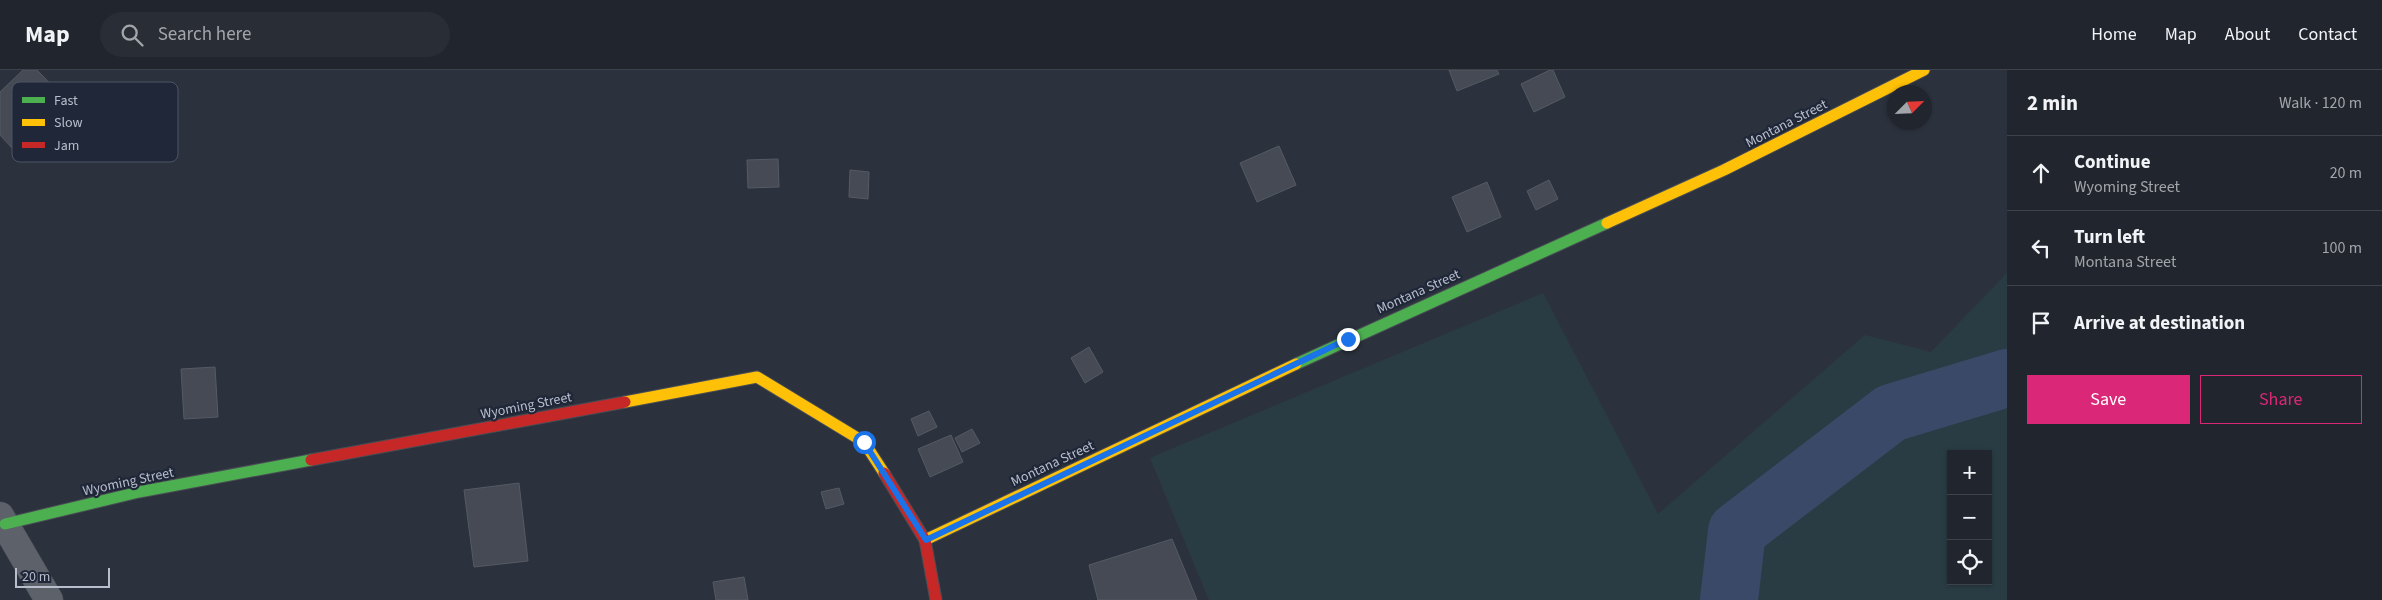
<!DOCTYPE html>
<meta charset="utf-8">
<style>
:root{--surface:#21262e;--page:#292e36;--text:#f1f3f6;--muted:#a2a5aa;--line:#3e434a;--accent:#db2777}
body{margin:0;font-family:"Source Sans 3",sans-serif;background:var(--page);color:var(--text)}
.controls{position:absolute;right:15px;bottom:15px;display:grid;overflow:hidden;border-radius:0px;box-shadow:0 1px 4px #0004}
.controls button{width:45px;height:45px;display:grid;place-items:center;padding:0;border:0;border-bottom:1px solid var(--line);background:var(--surface);color:var(--text);font:25px sans-serif}
.compass{position:absolute;left:1887px;top:15px;width:45px;height:45px;border-radius:50%;background:var(--surface);box-shadow:0 1px 4px #0004;rotate:66deg}
.scale{position:absolute;left:15px;bottom:12px;width:95px;box-sizing:border-box;padding-left:5px;border:2px solid #b8becc;border-top:0;font-size:14px;line-height:18px;white-space:nowrap;color:#b8becc;-webkit-text-stroke:4px #1f2738;paint-order:stroke}
.stop{position:absolute;width:15px;height:15px;margin:-11px;border:4px solid #1a73e8;border-radius:50%;background:#fff}
.stop.end{background:#1a73e8;border-color:#fff;box-shadow:0 1px 5px #0008}
.list{margin:0;padding:0;list-style:none}
h2{display:flex;justify-content:space-between;align-items:center;height:65px;margin:0;padding:0 20px;font-size:21px}
h2 small{font-size:16px;font-weight:400;color:var(--muted)}
.list li{display:grid;grid-template-columns:32px 1fr auto;gap:15px;align-items:center;box-sizing:border-box;height:75px;padding:0 20px;border-top:1px solid var(--line)}
.list b{display:block;font-size:19px;white-space:nowrap}
.list p{margin:0;font-size:16px;white-space:nowrap;color:var(--muted)}
.list em{font-size:16px;font-style:normal;color:var(--muted)}
.actions{display:flex;gap:10px;padding:15px 20px}
.actions a{flex:1;padding:11px 0;border:1px solid var(--accent);border-radius:0px;text-align:center;font-size:18px;color:var(--accent)}
.actions .main{background:var(--accent);color:#fff}
.icon{flex:none;width:28px;height:28px;fill:none;stroke:currentColor;stroke-width:2;stroke-linecap:round;stroke-linejoin:round}
.map{position:relative;flex:none;width:2007px;height:530px;overflow:hidden}
header{display:flex;align-items:center;gap:30px;box-sizing:border-box;height:70px;padding:0 25px;background:var(--surface);border-bottom:1px solid var(--line)}
header strong{font-size:24px}
nav{display:flex;gap:28px;margin-inline-start:auto;font-size:18px}
.search{width:350px;height:45px;background:var(--page);display:flex;align-items:center;gap:12px;box-sizing:border-box;padding:0 18px;border-radius:28px;color:var(--muted);font-size:19px}
main{display:flex}
aside{flex:1;background:var(--surface)}
.map>svg:first-child{display:block}
.green{fill:#293c43;fill-rule:evenodd}
.lines{fill:none;stroke-linecap:round;stroke-linejoin:round}
.river{stroke:#3b4968;stroke-width:58}
.building{fill:#454a54;stroke:#555a64}
.street-casing{stroke:#494d55;stroke-width:29}
.fast-casing{stroke:#494d55;stroke-width:13}
.slow-casing{stroke:#494d55;stroke-width:13}
.jam-casing{stroke:#494d55;stroke-width:13}
.street{stroke:#5d616a;stroke-width:28}
.fast{stroke:#4caf50;stroke-width:11}
.slow{stroke:#ffc107;stroke-width:11}
.jam{stroke:#c62828;stroke-width:11}
.route{stroke:#1a73e8;stroke-width:6}
.labels{text-anchor:middle;stroke-width:4.5;stroke-linejoin:round;paint-order:stroke}
.street-label{font-size:14px;fill:#b8becc;stroke:#1f2738}
.key{fill:#1f2738;stroke:#4d5464;stroke-width:1}
.key-label{font-size:14px;fill:#b8becc}
</style>
<header>
<strong>Map</strong>
<div class="search"><svg class="icon" aria-label="search" viewBox="0 0 24 24"><circle cx="10" cy="10" r="6"/><path d="M15 15l6 6"/></svg>Search here</div>
<nav><a>Home</a><a>Map</a><a>About</a><a>Contact</a></nav>
</header>
<main>
<div class="map">
<svg width="2007" height="530" viewBox="0 0 2007 530">
<rect width="100%" height="100%" fill="#2c323d"/>
<path class="green" d="M 2007,203 L 2007,530 L 1209,530 L 1150,388 L 1543,223 L 1658,444 L 1865,265 L 1931,282 ZM 1951,384 L 1988,384 L 1988,511 L 1951,511 Z"/>
<g class="lines">
<path class="river" d="M 1729,530 L 1737,461 L 1891,343 L 2007,308"/>
</g>
<path class="building" d="M 23,0 L 37,0 L 65,29 L 13,79 L 0,65 L 0,22 Z
M 1449,0 L 1497,0 L 1499,4 L 1457,21 Z
M 1550,0 L 1553,0 L 1565,27 L 1534,42 L 1521,14 Z
M 1279,76 L 1296,115 L 1257,132 L 1240,93 Z
M 778,89 L 779,117 L 748,118 L 747,90 Z
M 850,100 L 869,102 L 868,129 L 849,127 Z
M 1549,110 L 1558,129 L 1536,140 L 1527,121 Z
M 1487,112 L 1501,147 L 1467,162 L 1452,127 Z
M 1089,277 L 1103,302 L 1085,313 L 1071,288 Z
M 215,297 L 218,347 L 184,349 L 181,299 Z
M 929,341 L 937,357 L 918,366 L 911,349 Z
M 972,359 L 980,373 L 962,382 L 955,368 Z
M 951,365 L 963,392 L 930,407 L 918,379 Z
M 519,413 L 528,491 L 474,497 L 464,420 Z
M 839,418 L 844,434 L 826,439 L 821,422 Z
M 1172,469 L 1197,530 L 1098,530 L 1089,495 Z
M 744,507 L 748,530 L 716,530 L 713,512 Z"/>
<g class="lines">
<g class="street-casing">
<path id="street" d="M 0,446 L 49,530"/>
</g>
<g class="fast-casing">
<path id="fast" d="M 1296,294 L 1607,153
M 5,454 L 139,422 L 311,390"/>
</g>
<g class="slow-casing">
<path id="slow" d="M 1607,153 L 1724,100 L 1924,0
M 625,332 L 757,307 L 864,372 L 884,403
M 925,470 L 1296,294"/>
</g>
<g class="jam-casing">
<path id="jam" d="M 311,390 L 625,332
M 884,403 L 925,470 L 936,530"/>
</g>
<use href="#street" class="street"/>
<use href="#fast" class="fast"/>
<use href="#slow" class="slow"/>
<use href="#jam" class="jam"/>
</g>
<g class="lines">
<path class="route" d="M 864,372 L 926,470 L 1348,269"/>
</g>
<g class="labels">
<g class="street-label">
<text transform="translate(1786 53) rotate(-27)" y="5">Montana Street</text>
<text transform="translate(1418 221) rotate(-24)" y="5">Montana Street</text>
<text transform="translate(526 335) rotate(-11)" y="5">Wyoming Street</text>
<text transform="translate(1052 393) rotate(-25)" y="5">Montana Street</text>
<text transform="translate(128 411) rotate(-12)" y="5">Wyoming Street</text>
</g>
</g>
<rect x="12" y="12" width="166" height="80" rx="8" class="key"/>
<rect x="22" y="27" width="23" height="6" fill="#4caf50"/>
<rect x="22" y="49" width="23" height="7" fill="#ffc107"/>
<rect x="22" y="72" width="23" height="6" fill="#c62828"/>
<g class="key-label">
<text x="54" y="35">Fast</text>
<text x="54" y="57">Slow</text>
<text x="54" y="80">Jam</text>
</g>
</svg>
<div class="controls">
<button>+</button>
<button>−</button>
<button><svg class="icon" aria-label="locate" viewBox="0 0 24 24"><circle cx="12" cy="12" r="6"/><path d="M12 2v4M12 18v4M2 12h4M18 12h4"/></svg></button>
</div>
<svg class="compass" viewBox="-18 -18 36 36"><path d="M0-13l5 13h-10z" fill="#e53935"/><path d="M0 13l5-13h-10z" fill="#a2a5aa"/></svg>
<div class="scale">20 m</div>
<div class="stop" style="left:864px;top:372px"></div>
<div class="stop end" style="left:1348px;top:269px"></div>
</div>
<aside>
<h2>2 min<small>Walk · 120 m</small></h2>
<ul class="list">
<li><svg class="icon" aria-label="ahead" viewBox="0 0 24 24"><path d="M12 20V5M6 11l6-6 6 6"/></svg><div><b>Continue</b><p>Wyoming Street</p></div><em>20 m</em></li>
<li><svg class="icon" aria-label="left" viewBox="0 0 24 24"><path d="M17 20v-9H6M10 6l-5 5 5 5"/></svg><div><b>Turn left</b><p>Montana Street</p></div><em>100 m</em></li>
<li><svg class="icon" aria-label="arrive" viewBox="0 0 24 24"><path d="M6 21V4h12l-3 4 3 4H6"/></svg><div><b>Arrive at destination</b></div></li>
</ul>
<div class="actions"><a class="main">Save</a><a>Share</a></div>
</aside>
</main>
